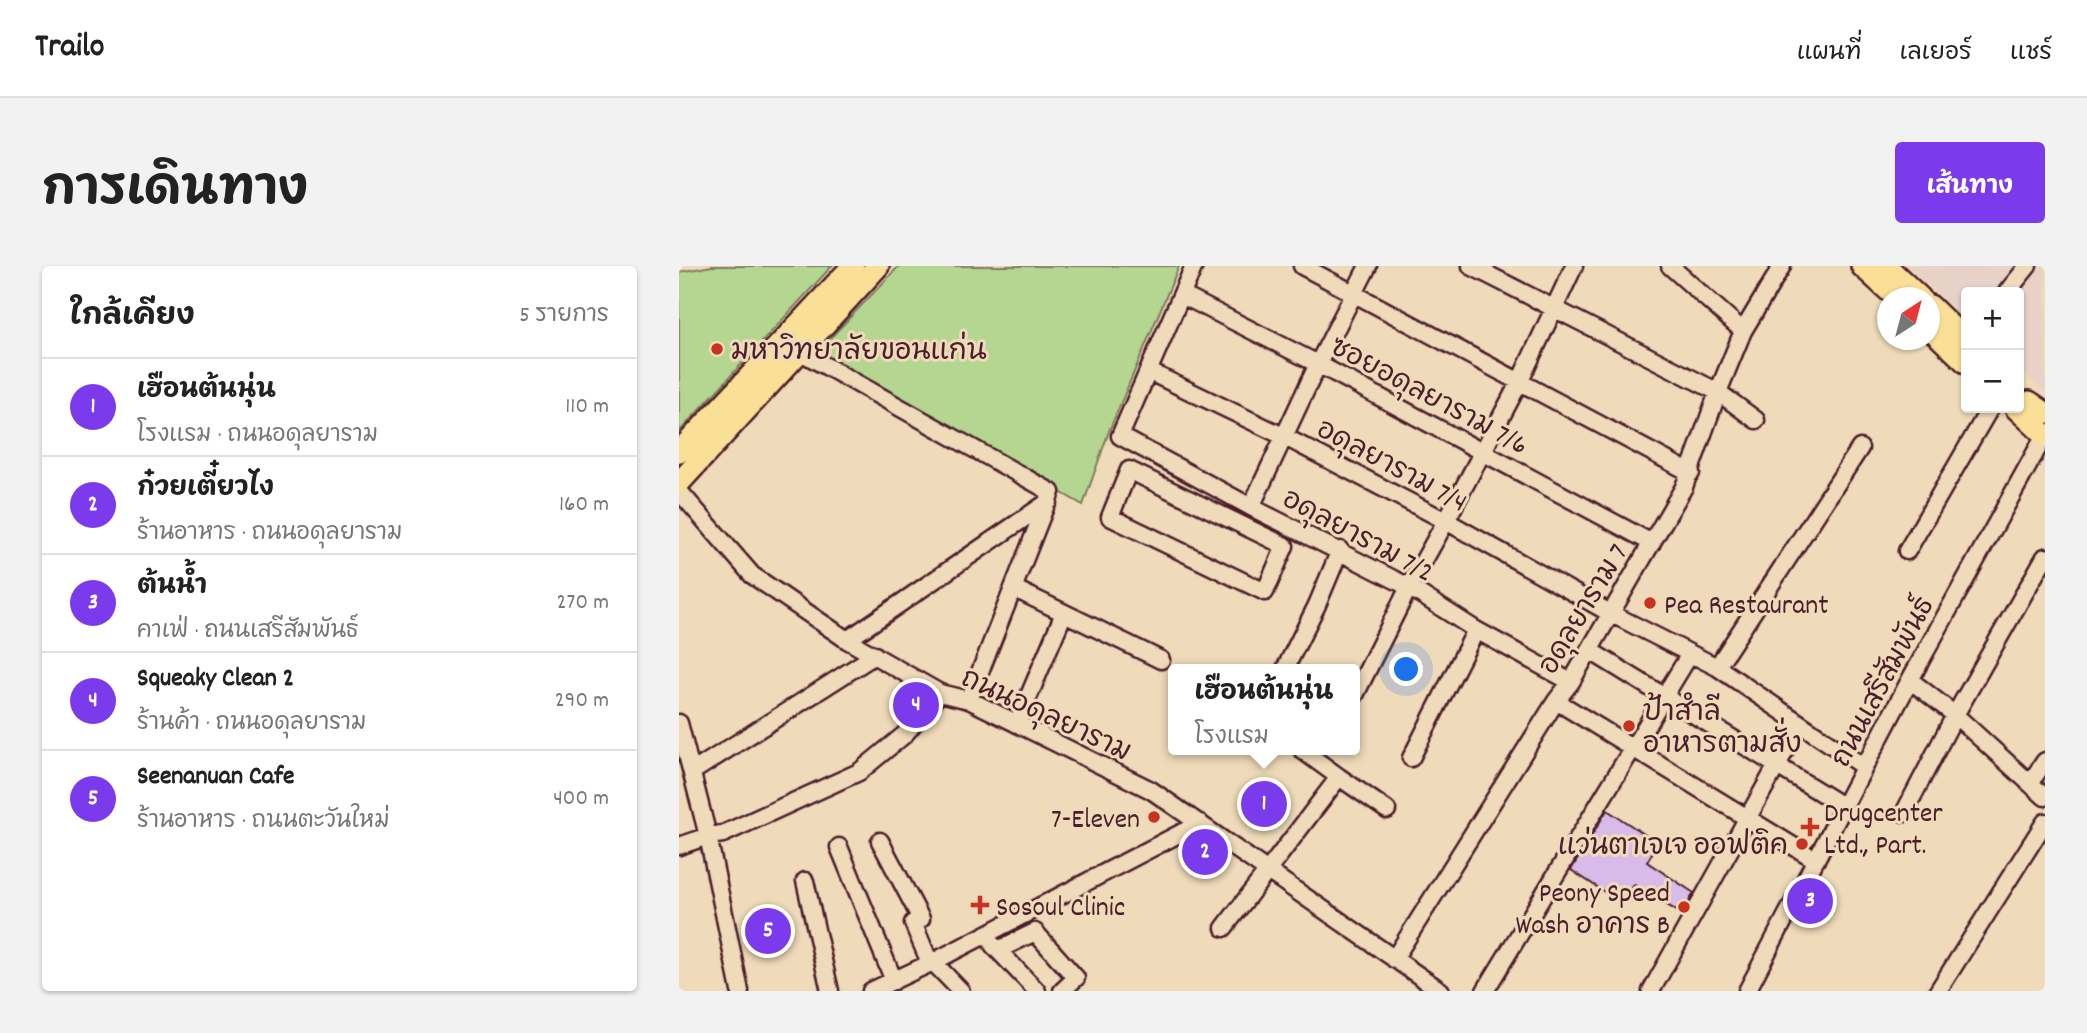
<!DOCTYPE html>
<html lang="th">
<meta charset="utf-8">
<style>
:root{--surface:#fff;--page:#f2f2f2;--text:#222;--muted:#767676;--line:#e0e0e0;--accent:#7c3aed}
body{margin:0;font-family:Dekko,"Playpen Sans Thai",sans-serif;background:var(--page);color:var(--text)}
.controls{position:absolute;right:21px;top:21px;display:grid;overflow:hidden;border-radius:7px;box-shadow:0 2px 5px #0004}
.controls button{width:63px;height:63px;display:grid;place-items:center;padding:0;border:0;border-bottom:2px solid var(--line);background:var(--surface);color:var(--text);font:35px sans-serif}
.compass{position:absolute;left:1198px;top:21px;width:63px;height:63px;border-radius:50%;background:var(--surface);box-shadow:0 2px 5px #0004;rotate:36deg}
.you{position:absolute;left:728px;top:404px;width:24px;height:24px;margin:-18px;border:5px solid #fff;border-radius:50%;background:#1a73e8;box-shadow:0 0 0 10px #1a73e833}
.badge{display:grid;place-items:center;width:46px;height:46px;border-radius:50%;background:var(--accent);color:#fff;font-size:23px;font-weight:700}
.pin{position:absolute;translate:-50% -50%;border:4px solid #fff;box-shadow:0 2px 7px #0006}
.popup{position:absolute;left:489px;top:398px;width:192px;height:91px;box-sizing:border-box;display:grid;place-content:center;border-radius:7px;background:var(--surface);filter:drop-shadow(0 2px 5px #0005);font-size:23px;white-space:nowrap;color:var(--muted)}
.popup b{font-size:26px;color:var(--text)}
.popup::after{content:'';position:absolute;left:50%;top:100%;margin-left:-14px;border:14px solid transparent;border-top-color:var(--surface)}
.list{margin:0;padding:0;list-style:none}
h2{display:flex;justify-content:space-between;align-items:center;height:91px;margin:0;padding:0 28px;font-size:30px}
h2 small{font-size:23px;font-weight:400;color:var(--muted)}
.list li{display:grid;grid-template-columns:46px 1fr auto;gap:21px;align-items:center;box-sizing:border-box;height:98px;padding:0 28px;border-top:2px solid var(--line)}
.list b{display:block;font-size:26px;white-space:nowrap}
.list p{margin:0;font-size:23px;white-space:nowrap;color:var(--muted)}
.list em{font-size:23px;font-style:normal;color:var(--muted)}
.map{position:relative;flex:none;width:1366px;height:725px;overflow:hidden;border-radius:7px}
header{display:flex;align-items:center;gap:42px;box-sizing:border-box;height:98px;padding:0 35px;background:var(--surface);border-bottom:2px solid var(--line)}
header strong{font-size:33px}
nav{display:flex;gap:38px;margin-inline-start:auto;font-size:24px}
.intro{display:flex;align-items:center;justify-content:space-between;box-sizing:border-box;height:168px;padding:0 42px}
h1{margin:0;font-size:49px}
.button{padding:18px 32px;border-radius:7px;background:var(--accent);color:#fff;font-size:24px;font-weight:700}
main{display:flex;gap:42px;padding:0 42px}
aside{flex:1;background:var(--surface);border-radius:7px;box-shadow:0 2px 5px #0004}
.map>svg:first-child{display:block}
.built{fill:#e8d1c7}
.green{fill:#b4d690;stroke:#7f7a5e;stroke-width:2}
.building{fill:#d8bbe9;stroke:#4a1f2b;stroke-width:2}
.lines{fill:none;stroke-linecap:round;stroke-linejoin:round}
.minor-casing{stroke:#4a1f2b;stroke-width:21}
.major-casing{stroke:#4a1f2b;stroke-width:26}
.minor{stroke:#efdab9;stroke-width:16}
.major{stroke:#fadf96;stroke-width:21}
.poi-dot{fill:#c8321e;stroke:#efdab9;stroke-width:2.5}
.labels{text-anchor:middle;stroke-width:6;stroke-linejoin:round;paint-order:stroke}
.poi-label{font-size:28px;fill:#4a1f2b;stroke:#efdab9;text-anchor:start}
.street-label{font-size:28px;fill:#4a1f2b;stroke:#efdab9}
</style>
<header>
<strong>Trailo</strong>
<nav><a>แผนที่</a><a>เลเยอร์</a><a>แชร์</a></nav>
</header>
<div class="intro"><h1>การเดินทาง</h1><a class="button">เส้นทาง</a></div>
<main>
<aside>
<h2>ใกล้เคียง<small>5 รายการ</small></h2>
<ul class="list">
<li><span class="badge">1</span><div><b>เฮือนต้นนุ่น</b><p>โรงแรม · ถนนอดุลยาราม</p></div><em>110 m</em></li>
<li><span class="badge">2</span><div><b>ก๋วยเตี๋ยวไง</b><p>ร้านอาหาร · ถนนอดุลยาราม</p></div><em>160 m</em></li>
<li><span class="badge">3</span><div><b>ต้นน้ำ</b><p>คาเฟ่ · ถนนเสรีสัมพันธ์</p></div><em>270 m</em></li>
<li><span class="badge">4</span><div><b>Squeaky Clean 2</b><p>ร้านค้า · ถนนอดุลยาราม</p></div><em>290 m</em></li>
<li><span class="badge">5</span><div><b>Seenanuan Cafe</b><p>ร้านอาหาร · ถนนตะวันใหม่</p></div><em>400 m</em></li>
</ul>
</aside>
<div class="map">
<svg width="1366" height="725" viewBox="0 0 1366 725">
<rect width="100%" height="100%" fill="#efdab9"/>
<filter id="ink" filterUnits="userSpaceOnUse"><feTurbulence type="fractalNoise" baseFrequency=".0143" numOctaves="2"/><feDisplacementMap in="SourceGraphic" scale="14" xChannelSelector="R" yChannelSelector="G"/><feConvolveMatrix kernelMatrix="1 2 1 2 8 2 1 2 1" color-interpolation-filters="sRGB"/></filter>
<g filter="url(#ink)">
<path class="built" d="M 1229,0 L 1366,0 L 1366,126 L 1340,102 L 1340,26 L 1287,26 L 1287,54 Z"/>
<path class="green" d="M 33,0 L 153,0 L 0,166 L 0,6 Z
M 220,0 L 500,0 L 430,165 L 404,239 L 137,87 Z"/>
<path class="building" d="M 928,544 L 979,577 L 968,596 L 1015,627 L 1003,648 L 955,619 L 944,638 L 892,604 Z"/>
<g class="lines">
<g class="minor-casing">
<path id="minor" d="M 515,0 L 441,170 L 572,241 L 730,321 L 797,364 L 892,416
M 623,0 L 1012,207
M 792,0 L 1039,126 L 1077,154
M 991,0 L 1064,65
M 1328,26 L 1349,0
M 503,29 L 639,98 L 973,277
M 120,85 L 372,226 L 290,434
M 469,105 L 606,171 L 767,255 L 931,347 L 1038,401 L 1185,501
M 450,204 L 606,280 L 586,326 L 431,251 Z
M 0,225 L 73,309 L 168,374 L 261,427 L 290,434 L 472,524 L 762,725
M 572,241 L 639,98 L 689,0
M 1228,285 L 1311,142
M 334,322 L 482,394
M 168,374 L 369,236
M 910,384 L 1165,541
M 1038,401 L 1181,182
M 606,403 L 638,339 L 661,284
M 1231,414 L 1276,449 L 1366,531
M 676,429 L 730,321 L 767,255 L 840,117 L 895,0
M 877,435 L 1137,594
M 0,457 L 29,570 L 61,725
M 338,458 L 385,347
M 732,492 L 797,364
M 13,506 L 196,389
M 660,511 L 708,544
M 1351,517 L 1366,495
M 1225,547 L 1276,449 L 1366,291
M 201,575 L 242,653 L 234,657 L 251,697
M 0,580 L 29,570 L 44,568 L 180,506 L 225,469 L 261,427
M 160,581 L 215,715
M 126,615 L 151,725
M 545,662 L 660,511 L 623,484
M 314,679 L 358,725
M 319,684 L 356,666 L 397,712 L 383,725
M 715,693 L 877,435 L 892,416 L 1005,221 L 1039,126 L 1064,65 L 1103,0
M 254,696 L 282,725
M 192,725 L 254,696 L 521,557
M 806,725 L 1011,388
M 972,725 L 1121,458
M 1068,725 L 1231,414 L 1366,169
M 1259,725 L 1366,556"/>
</g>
<g class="major-casing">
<path id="major" d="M 1183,0 L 1218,32
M 1207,0 L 1241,32
M 1251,40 L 1287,75
M 1251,62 L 1287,96
M 1350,136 L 1366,147
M 1337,142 L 1366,169
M 0,186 L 174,0
M 0,217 L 199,0"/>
</g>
<use href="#minor" class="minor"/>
<use href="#major" class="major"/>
</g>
</g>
<g class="poi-dot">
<circle cx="38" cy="83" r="7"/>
<circle cx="971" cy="337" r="7"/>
<circle cx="950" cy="460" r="7"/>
<circle cx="475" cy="551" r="7"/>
<path d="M1127.5 550.5h7v7h7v7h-7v7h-7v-7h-7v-7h7z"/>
<circle cx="1123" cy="578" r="7"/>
<path d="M297.5 628.5h7v7h7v7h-7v7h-7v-7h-7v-7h7z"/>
<circle cx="1005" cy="641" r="7"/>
</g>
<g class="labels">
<g class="poi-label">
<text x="52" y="93">มหาวิทยาลัยขอนแก่น</text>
<text x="985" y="347">Pea Restaurant</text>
<text x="964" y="454">ป้าสำลี<tspan x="964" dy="32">อาหารตามสั่ง</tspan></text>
<text x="1145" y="555">Drugcenter<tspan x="1145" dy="32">Ltd., Part.</tspan></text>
<text x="461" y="561" text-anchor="end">7-Eleven</text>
<text x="1109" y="588" text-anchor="end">แว่นตาเจเจ ออฟติค</text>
<text x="991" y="635" text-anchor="end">Peony Speed<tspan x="991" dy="32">Wash อาคาร B</tspan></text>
<text x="317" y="649">Sosoul Clinic</text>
</g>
<g class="street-label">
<text transform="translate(751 128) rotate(28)" y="10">ซอยอดุลยาราม 7/6</text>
<text transform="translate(714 198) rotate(28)" y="10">อดุลยาราม 7/4</text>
<text transform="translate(680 268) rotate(28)" y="10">อดุลยาราม 7/2</text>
<text transform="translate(903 342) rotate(-59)" y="10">อดุลยาราม 7</text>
<text transform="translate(1202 415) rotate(-62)" y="10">ถนนเสรีสัมพันธ์</text>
<text transform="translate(368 447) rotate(25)" y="10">ถนนอดุลยาราม</text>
</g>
</g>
</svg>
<div class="controls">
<button>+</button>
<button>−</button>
</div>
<svg class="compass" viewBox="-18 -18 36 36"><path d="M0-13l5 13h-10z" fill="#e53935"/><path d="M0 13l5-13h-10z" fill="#767676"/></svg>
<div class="you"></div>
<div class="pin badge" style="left:585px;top:538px">1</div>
<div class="popup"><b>เฮือนต้นนุ่น</b>โรงแรม</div>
<div class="pin badge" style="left:526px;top:586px">2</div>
<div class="pin badge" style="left:1131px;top:635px">3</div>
<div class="pin badge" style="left:237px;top:439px">4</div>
<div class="pin badge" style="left:89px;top:665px">5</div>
</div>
</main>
